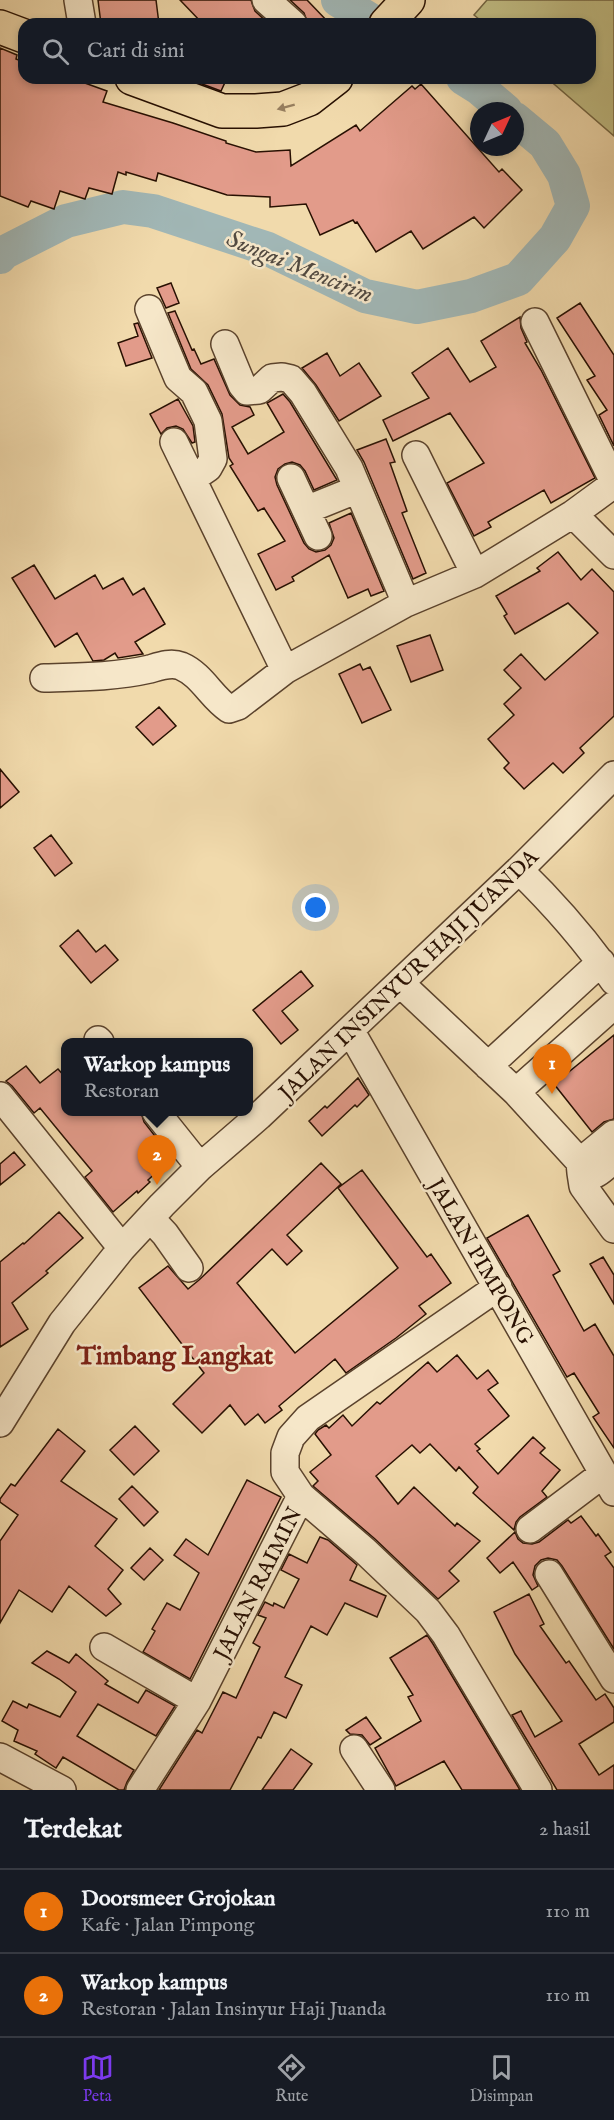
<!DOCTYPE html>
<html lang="id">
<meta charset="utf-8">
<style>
:root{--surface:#171b24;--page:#20242c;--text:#f1f3f6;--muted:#9ea1a6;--line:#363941;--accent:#7c3aed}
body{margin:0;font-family:"IM FELL English",serif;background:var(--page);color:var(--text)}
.compass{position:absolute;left:470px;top:102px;width:54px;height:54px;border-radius:50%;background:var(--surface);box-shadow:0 3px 9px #0003;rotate:46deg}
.you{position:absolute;left:316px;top:908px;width:21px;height:21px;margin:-15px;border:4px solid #fff;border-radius:50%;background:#1a73e8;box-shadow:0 0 0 9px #1a73e833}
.badge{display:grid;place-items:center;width:39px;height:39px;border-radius:50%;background:var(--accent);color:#fff;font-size:20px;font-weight:700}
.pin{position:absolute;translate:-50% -50px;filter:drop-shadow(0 2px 3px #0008)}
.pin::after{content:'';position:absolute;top:32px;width:21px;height:18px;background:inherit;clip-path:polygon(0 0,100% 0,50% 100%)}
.popup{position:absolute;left:61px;top:1038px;width:192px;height:78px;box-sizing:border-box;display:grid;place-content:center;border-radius:12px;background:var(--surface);filter:drop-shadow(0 2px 4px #0005);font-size:20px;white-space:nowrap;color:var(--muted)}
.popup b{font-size:22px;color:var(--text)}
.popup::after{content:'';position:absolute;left:50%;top:100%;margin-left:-12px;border:12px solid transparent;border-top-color:var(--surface)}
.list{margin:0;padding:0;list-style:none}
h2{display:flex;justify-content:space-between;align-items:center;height:78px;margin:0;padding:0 24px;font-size:26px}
h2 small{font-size:20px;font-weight:400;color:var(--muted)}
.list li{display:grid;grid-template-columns:39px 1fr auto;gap:18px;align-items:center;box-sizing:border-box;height:84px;padding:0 24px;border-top:2px solid var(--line)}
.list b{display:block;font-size:22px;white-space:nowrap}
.list p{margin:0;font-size:20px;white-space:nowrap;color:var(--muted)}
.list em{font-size:20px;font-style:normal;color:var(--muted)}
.icon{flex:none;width:33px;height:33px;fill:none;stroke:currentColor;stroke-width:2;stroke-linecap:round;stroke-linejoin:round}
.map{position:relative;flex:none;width:614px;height:1790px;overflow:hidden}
.search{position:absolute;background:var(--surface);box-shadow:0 3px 9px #0003;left:18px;right:18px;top:18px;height:66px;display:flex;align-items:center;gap:15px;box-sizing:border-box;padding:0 21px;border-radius:18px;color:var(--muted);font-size:22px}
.sheet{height:246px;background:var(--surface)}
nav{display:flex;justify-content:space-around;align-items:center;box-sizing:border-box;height:84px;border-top:2px solid var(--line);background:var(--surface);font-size:16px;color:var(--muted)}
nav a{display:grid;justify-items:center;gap:3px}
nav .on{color:var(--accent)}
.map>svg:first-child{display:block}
.green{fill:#c1bd84;stroke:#746643;stroke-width:1.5}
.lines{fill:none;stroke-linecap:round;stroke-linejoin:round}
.river{stroke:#a1b7b6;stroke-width:34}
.building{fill:#e29b8a;stroke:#281002;stroke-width:1.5}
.minor-casing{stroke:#5a422c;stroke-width:30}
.major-casing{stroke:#281002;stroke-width:36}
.minor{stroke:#f6e7c9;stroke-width:27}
.major{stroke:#f1daac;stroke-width:33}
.oneway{fill:#977f60}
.labels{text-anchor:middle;stroke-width:5;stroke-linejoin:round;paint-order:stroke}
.street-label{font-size:22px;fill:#281002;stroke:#f6e7c9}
.water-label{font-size:24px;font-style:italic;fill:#524a41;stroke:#f6e7c9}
.quarter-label{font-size:26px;font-weight:bold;fill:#7a1f14;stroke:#f6e7c9}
</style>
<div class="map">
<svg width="614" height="1790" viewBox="0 0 614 1790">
<rect width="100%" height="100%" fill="#f1daac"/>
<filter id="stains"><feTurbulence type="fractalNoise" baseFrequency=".00333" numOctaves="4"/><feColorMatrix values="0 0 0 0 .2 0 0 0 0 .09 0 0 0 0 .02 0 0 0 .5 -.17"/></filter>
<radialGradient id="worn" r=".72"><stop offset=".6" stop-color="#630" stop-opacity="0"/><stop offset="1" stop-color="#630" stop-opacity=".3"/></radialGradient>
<path class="green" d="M 487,0 L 614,0 L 614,136 L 547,78 L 590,78 L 590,24 L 485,24 L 474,15 Z"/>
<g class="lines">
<path class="river" d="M 338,0 L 377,24
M 463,78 L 479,88 L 506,111
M 0,257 L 3,253 L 66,221 L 123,207 L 153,211 L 268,249 L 365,296 L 417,307 L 471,296 L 518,279 L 555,238 L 573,206 L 564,175 L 545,144 L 515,119"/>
</g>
<path class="building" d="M 98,0 L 156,0 L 159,24 L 101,24 Z
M 180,0 L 251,0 L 255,11 L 269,24 L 203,24 Z
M 290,0 L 307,0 L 330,24 L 308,24 L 304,13 Z
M 0,48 L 17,55 L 16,59 L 24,62 L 24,78 L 71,78 L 107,91 L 103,102 L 173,123 L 226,141 L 226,143 L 256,152 L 290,150 L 291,166 L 356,125 L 360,131 L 412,86 L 415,89 L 421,84 L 499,172 L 502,169 L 522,190 L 484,228 L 474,217 L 423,249 L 411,231 L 376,252 L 357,222 L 355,223 L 353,220 L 320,235 L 306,204 L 270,207 L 270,197 L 227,195 L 158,173 L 156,181 L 126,172 L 126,175 L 118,172 L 112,194 L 89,188 L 85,199 L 60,191 L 54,209 L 31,201 L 28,207 L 0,196 Z
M 186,78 L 227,78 L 221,91 Z
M 171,283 L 179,303 L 166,308 L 157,288 Z
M 580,303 L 614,355 L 614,446 L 599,415 L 607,410 L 587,380 L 595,376 L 557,318 Z
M 175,311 L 192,350 L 194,349 L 201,364 L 214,359 L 230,395 L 240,405 L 250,407 L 254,415 L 232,427 L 248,454 L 284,432 L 267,403 L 283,394 L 290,402 L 337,480 L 314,490 L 305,471 L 300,465 L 292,462 L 285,464 L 278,469 L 275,477 L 277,485 L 304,543 L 309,549 L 316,552 L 325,550 L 331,545 L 334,538 L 329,523 L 351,513 L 384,591 L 371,596 L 368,589 L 348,598 L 329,555 L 292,577 L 294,581 L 276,590 L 258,554 L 285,541 L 264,508 L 258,511 L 230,466 L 233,464 L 229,458 L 222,414 L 208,385 L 191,369 L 168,313 Z
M 520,317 L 521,328 L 527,342 L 525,343 L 541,370 L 595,478 L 551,503 L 544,490 L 488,522 L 491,527 L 474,536 L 447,483 L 484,463 L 450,413 L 393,441 L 383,420 L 429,398 L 412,373 L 448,348 L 470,382 L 496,367 L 481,341 Z
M 138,323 L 152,358 L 126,366 L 118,343 L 138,336 L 134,324 Z
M 327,353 L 340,376 L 359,363 L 381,396 L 339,421 L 316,385 L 302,368 Z
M 178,399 L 193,426 L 195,442 L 192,443 L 183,429 L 176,426 L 167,428 L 161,434 L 150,414 Z
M 386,439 L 395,462 L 390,463 L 407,511 L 402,513 L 426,573 L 413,579 L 364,462 L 357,450 Z
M 558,552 L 581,580 L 592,569 L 614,592 L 614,716 L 580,748 L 584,753 L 563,773 L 553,763 L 524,789 L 504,768 L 509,763 L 488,739 L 514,715 L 504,704 L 521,688 L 504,670 L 521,654 L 545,680 L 598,633 L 568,603 L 515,634 L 504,616 L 507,614 L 496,596 L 540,571 L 537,568 Z
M 34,565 L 55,599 L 95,575 L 103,589 L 123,578 L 133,595 L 144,588 L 165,624 L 135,642 L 143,654 L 118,658 L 115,653 L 104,660 L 93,661 L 77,633 L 55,647 L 12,578 Z
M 430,635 L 443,670 L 411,682 L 397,646 Z
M 360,664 L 363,670 L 370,667 L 391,710 L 362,723 L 339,674 Z
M 159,707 L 176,726 L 153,745 L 136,727 Z
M 0,769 L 19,792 L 0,808 Z
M 51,835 L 72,863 L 55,876 L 34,848 Z
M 78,930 L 96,952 L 105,945 L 118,960 L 91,983 L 60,946 Z
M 301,971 L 313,986 L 282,1011 L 298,1030 L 281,1044 L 253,1010 Z
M 614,1035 L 614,1119 L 604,1122 L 592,1132 L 554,1084 Z
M 26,1066 L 40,1083 L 58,1069 L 66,1078 L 66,1112 L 141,1112 L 144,1122 L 172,1158 L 148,1180 L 150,1182 L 138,1193 L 137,1191 L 113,1212 L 85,1177 L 92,1171 L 72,1147 L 40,1108 L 34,1113 L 12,1086 L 6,1081 Z
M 358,1078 L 369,1095 L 357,1107 L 355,1105 L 322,1136 L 309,1121 L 325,1106 L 327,1108 Z
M 14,1152 L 25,1165 L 0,1185 L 0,1164 Z
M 321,1163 L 341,1184 L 287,1235 L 302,1251 L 287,1265 L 272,1249 L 237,1283 L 295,1353 L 398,1268 L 338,1188 L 362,1170 L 427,1257 L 431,1254 L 451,1283 L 419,1306 L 426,1314 L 396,1338 L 346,1373 L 335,1359 L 279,1406 L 282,1410 L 265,1423 L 258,1414 L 245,1425 L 230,1405 L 202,1433 L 173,1404 L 204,1373 L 139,1288 L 168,1266 L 188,1289 L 199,1280 Z
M 59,1212 L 83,1238 L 46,1271 L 48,1273 L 12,1303 L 28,1329 L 0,1347 L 0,1262 L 23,1243 L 24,1244 Z
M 528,1215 L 560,1271 L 553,1275 L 584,1331 L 595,1324 L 614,1356 L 614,1448 L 593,1417 L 599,1413 L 574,1373 L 567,1377 L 487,1238 Z
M 603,1257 L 614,1275 L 614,1304 L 590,1264 Z
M 457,1355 L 477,1379 L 488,1370 L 498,1383 L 488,1390 L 509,1416 L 475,1444 L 480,1449 L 477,1451 L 498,1474 L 533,1437 L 545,1448 L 540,1453 L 560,1470 L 542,1491 L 547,1497 L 520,1517 L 516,1522 L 514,1530 L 473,1493 L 478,1487 L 459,1467 L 456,1471 L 430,1444 L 420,1453 L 412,1445 L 376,1476 L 398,1504 L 414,1487 L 455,1526 L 457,1523 L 480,1541 L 449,1571 L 459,1581 L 438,1599 L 375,1539 L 313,1486 L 318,1481 L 310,1472 L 331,1455 L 315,1434 L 318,1430 L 326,1425 L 329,1428 L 343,1415 L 352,1426 L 377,1402 L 380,1404 L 428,1362 L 437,1372 Z
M 135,1426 L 159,1451 L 134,1475 L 110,1450 Z
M 58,1429 L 85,1451 L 61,1481 L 117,1519 L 95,1546 L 123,1570 L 108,1589 L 121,1604 L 106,1616 L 69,1586 L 52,1612 L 19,1590 L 0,1623 L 0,1541 L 18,1515 L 0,1502 L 0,1499 L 11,1484 L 15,1486 Z
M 247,1480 L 281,1497 L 190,1679 L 143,1652 L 155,1631 L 152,1629 L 167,1603 L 180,1610 L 199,1573 L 174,1555 L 186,1539 L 208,1555 Z
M 132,1486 L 158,1512 L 144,1526 L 119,1499 Z
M 581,1516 L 596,1536 L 598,1534 L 611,1552 L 605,1556 L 614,1568 L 614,1649 L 562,1566 L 557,1560 L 548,1558 L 541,1560 L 535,1566 L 533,1575 L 538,1586 L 532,1590 L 513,1562 L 500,1573 L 487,1558 L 515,1532 L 518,1539 L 523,1543 L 532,1544 L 539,1542 L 568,1520 L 571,1523 Z
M 320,1537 L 328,1540 L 357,1565 L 350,1580 L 386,1596 L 377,1617 L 345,1603 L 327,1635 L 311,1626 L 285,1677 L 302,1685 L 286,1718 L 274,1712 L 261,1738 L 258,1737 L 230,1790 L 159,1790 L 197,1730 L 202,1733 L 223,1692 L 236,1698 L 260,1647 L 253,1643 L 266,1618 L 258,1615 L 265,1602 L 273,1606 L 274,1603 L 284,1608 L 299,1579 L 281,1570 L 289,1554 L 307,1563 Z
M 150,1548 L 163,1560 L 144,1580 L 131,1568 Z
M 529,1594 L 544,1624 L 540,1626 L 566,1663 L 569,1661 L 596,1700 L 605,1694 L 614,1708 L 614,1722 L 579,1744 L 599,1775 L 614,1765 L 614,1790 L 557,1790 L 512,1715 L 521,1711 L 535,1737 L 562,1721 L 515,1654 L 494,1612 Z
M 427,1635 L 433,1644 L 520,1790 L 462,1790 L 444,1761 L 396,1786 L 375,1748 L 421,1721 L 408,1697 L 413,1695 L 390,1658 Z
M 47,1651 L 69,1663 L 76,1654 L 108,1681 L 105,1684 L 138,1703 L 146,1690 L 175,1706 L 156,1736 L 98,1704 L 77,1736 L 134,1770 L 127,1782 L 124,1790 L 119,1790 L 63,1757 L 56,1768 L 35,1754 L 37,1751 L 14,1741 L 18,1730 L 2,1721 L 13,1701 L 27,1708 L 29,1704 L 60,1717 L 76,1692 L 59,1679 L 32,1663 Z
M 366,1717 L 381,1738 L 370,1745 L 362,1735 L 350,1734 L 346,1730 Z
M 291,1749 L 312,1764 L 293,1790 L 262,1790 Z"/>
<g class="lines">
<g class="minor-casing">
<path id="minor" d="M 78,0 L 82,24
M 266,0 L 293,24
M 149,309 L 178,378 L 194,392 L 208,421 L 213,459 L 208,468 L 192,479
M 535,322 L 614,482
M 225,344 L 242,385 L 247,391 L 259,390 L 272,378 L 282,377 L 291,379 L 303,393 L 349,468 L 406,603
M 174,442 L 285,670
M 416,455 L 475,574
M 291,478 L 318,536
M 306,510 L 358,489
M 573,514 L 614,555
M 44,678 C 79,677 115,677 150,669 C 160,666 171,662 181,666 C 202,675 211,697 229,709 L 238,706 L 285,670 L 406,603 L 475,574 L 573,514 L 614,484
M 519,870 C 553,903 587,942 614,981
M 400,983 L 516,1092 L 580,1162 L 581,1173 C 594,1181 604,1167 614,1159
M 350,1030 L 614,1492
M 98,1040 L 100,1042
M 488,1066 L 601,962
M 516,1092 L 614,1005
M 0,1096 L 122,1248
M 156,1112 L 200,1167
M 580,1162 L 614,1134
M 581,1173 L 583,1186 L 614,1229
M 150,1218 L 165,1234 L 189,1268
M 498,1287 L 308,1418 L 291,1437 L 285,1453 L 285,1472 L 301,1496 L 365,1551 L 428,1611 L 446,1635 L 538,1790
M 0,1423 L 62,1323 L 122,1248 L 162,1205 L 200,1167 L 259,1116 L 519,870 L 614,775
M 530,1529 L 603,1474
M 549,1574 L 614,1679
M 104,1647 L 197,1701
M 354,1749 L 381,1790
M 0,1757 L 62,1790
M 140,1790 L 197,1701 L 301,1496"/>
</g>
<g class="major-casing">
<path id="major" d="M 386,24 L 408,0
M 0,27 L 24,36
M 132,78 L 222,111 L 256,111 L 283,109 L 309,99 L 336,78"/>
</g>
<use href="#minor" class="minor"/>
<use href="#major" class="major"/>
</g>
<defs><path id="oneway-solid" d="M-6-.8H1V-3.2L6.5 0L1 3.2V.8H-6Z" transform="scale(1.5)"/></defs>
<use class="oneway" href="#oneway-solid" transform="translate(286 107) rotate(165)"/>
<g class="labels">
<g class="street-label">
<text transform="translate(408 974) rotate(-44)" y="8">JALAN INSINYUR HAJI JUANDA</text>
<text transform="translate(482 1261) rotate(60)" y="8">JALAN PIMPONG</text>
<text transform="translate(257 1583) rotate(-63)" y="8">JALAN RAIMIN</text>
</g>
<g class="water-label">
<text transform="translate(300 266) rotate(22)" y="8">Sungai Mencirim</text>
</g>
<g class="quarter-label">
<text x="175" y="1364">Timbang Langkat</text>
</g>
</g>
<rect width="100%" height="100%" filter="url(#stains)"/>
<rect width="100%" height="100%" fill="url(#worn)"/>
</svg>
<svg class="compass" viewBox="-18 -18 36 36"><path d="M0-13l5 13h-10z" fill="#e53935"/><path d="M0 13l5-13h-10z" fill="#9ea1a6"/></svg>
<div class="you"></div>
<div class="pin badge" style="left:552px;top:1094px;background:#e8710a">1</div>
<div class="pin badge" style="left:157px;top:1185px;background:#e8710a">2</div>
<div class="popup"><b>Warkop kampus</b>Restoran</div>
<div class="search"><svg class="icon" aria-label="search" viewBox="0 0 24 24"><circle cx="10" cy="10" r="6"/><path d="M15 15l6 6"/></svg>Cari di sini</div>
</div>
<section class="sheet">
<h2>Terdekat<small>2 hasil</small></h2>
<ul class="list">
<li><span class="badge" style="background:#e8710a">1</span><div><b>Doorsmeer Grojokan</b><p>Kafe · Jalan Pimpong</p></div><em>110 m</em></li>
<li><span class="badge" style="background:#e8710a">2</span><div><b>Warkop kampus</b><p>Restoran · Jalan Insinyur Haji Juanda</p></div><em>110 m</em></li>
</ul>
</section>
<nav>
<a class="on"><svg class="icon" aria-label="map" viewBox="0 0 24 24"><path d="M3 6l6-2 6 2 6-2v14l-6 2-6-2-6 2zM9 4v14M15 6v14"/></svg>Peta</a>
<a><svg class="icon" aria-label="directions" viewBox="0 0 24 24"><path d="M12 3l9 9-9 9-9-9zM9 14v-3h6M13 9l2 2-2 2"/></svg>Rute</a>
<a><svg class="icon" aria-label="saved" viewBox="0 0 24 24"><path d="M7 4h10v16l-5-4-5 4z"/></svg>Disimpan</a>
</nav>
